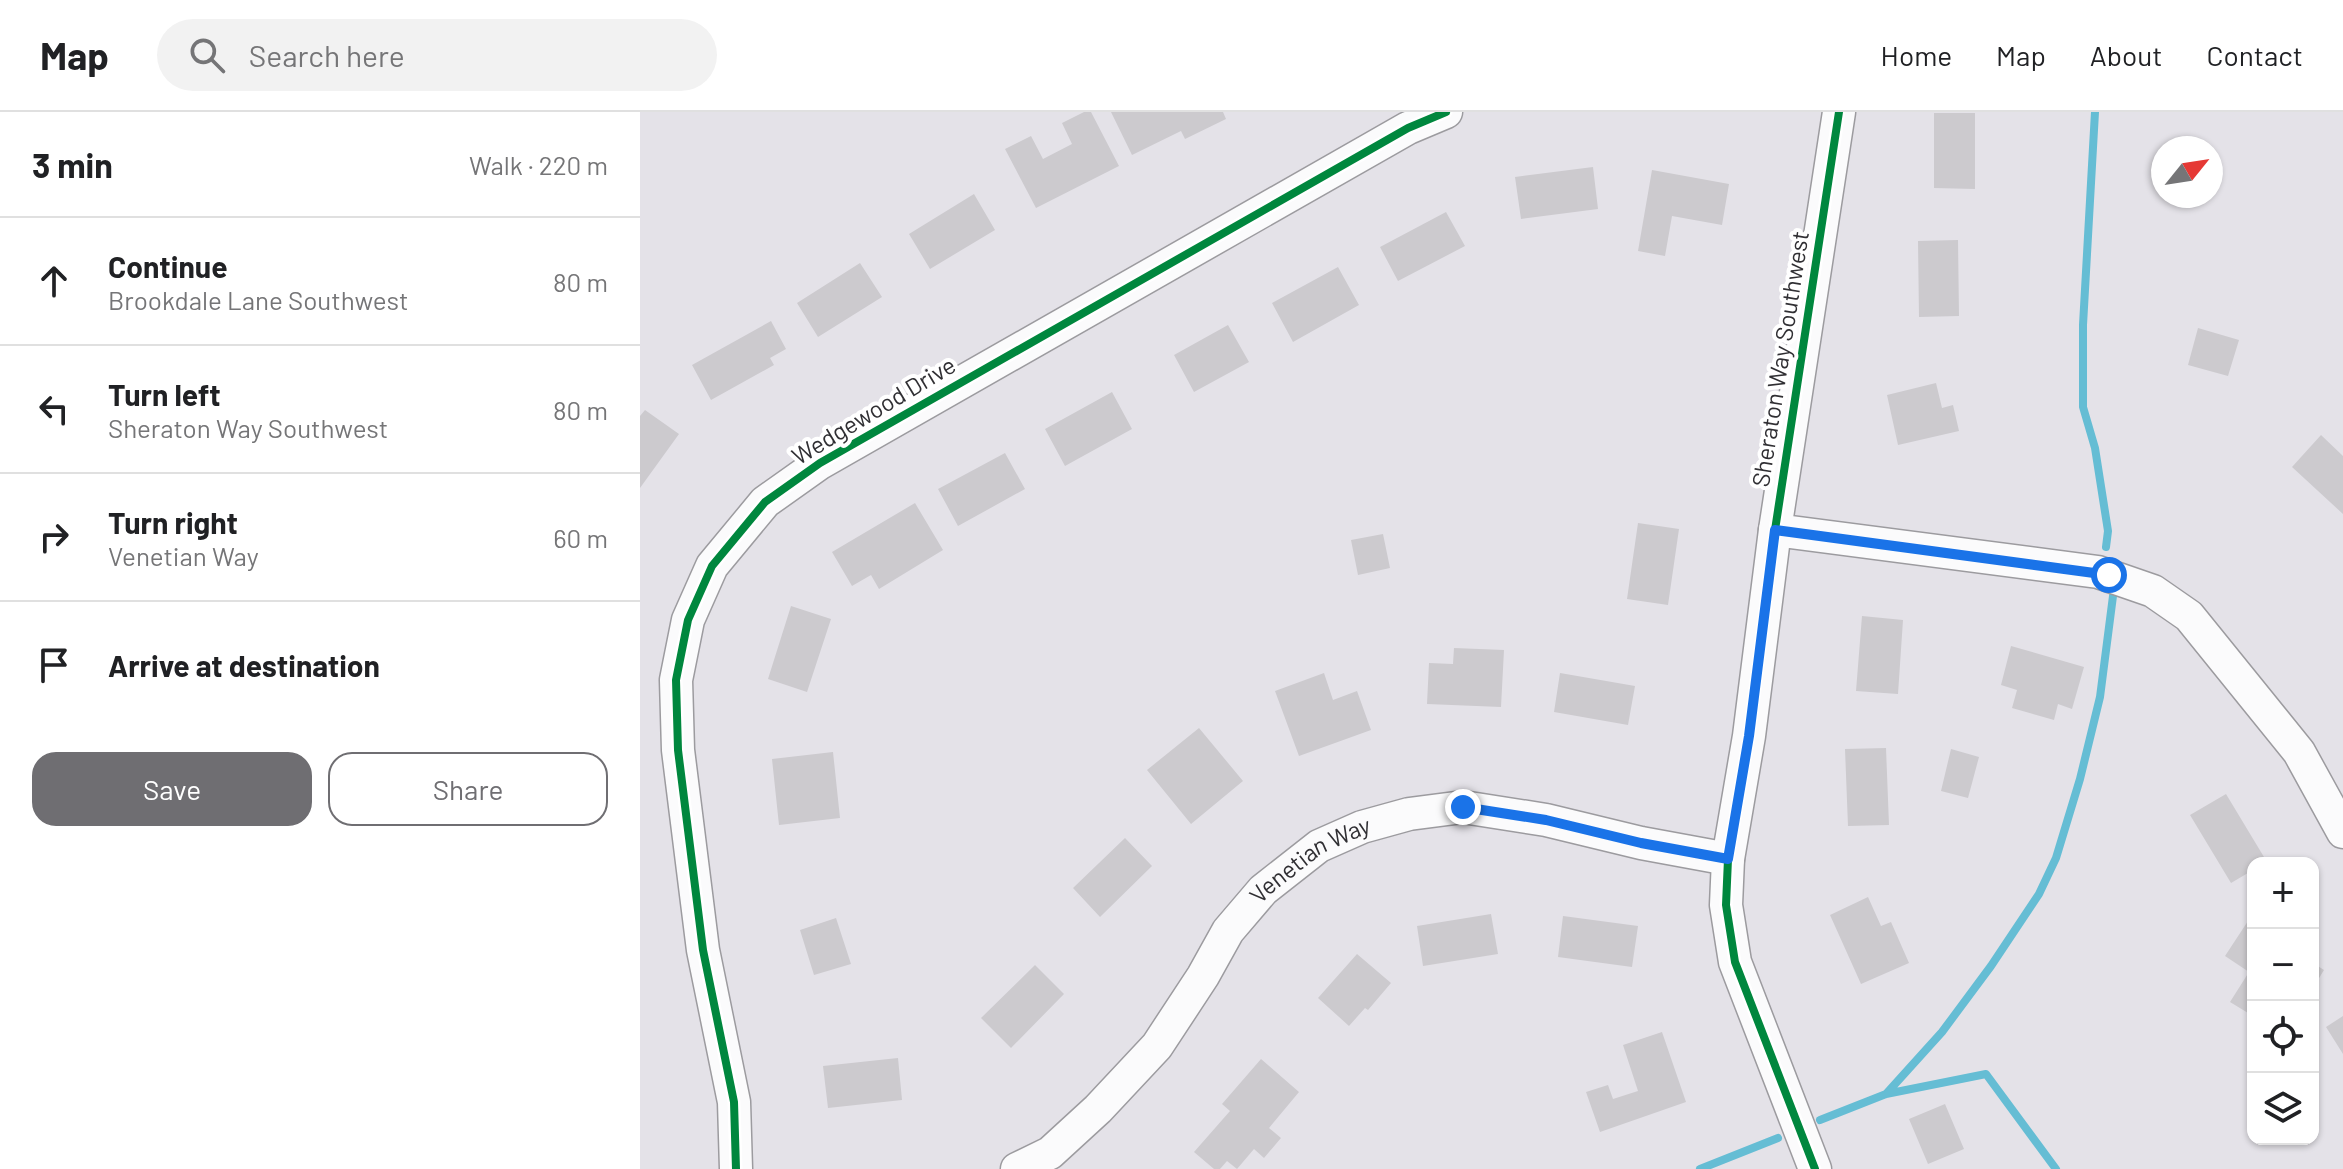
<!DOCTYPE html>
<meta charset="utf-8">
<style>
:root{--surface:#fff;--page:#f2f2f2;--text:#202124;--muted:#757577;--line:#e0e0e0;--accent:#6f6e72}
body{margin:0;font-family:Barlow,sans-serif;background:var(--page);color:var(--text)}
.controls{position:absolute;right:24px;bottom:24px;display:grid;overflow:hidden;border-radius:16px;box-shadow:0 2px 6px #0004}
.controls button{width:72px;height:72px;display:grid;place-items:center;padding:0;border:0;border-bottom:2px solid var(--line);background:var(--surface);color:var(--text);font:40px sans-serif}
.compass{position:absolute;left:1511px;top:24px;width:72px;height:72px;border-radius:50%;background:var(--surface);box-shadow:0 2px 6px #0004;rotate:60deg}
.stop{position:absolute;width:24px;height:24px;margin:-18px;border:6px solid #1a73e8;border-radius:50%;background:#fff}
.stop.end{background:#1a73e8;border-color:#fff;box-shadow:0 2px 8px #0008}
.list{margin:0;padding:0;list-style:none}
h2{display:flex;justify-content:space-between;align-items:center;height:104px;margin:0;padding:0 32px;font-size:34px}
h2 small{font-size:26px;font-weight:400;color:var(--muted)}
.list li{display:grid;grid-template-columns:52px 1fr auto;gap:24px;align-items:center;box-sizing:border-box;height:128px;padding:0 32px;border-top:2px solid var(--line)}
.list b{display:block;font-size:30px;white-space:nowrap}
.list p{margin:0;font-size:26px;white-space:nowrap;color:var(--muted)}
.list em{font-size:26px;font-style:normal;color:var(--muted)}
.actions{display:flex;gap:16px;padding:24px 32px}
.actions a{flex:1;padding:18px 0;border:2px solid var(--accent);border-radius:24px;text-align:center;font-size:28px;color:var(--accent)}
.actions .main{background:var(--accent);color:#fff}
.icon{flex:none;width:44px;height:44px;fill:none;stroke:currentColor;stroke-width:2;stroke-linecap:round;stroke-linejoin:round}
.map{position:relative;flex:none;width:1703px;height:1057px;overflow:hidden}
header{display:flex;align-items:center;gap:48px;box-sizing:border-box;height:112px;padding:0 40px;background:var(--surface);border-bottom:2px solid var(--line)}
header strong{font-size:38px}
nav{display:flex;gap:44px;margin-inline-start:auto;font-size:28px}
.search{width:560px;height:72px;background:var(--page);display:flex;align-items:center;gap:20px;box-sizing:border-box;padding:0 28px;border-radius:44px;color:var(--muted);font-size:30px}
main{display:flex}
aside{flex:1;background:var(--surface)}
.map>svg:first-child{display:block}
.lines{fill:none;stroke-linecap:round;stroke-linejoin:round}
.stream{stroke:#65bdd4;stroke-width:8}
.building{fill:#cccace}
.minor-casing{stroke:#9c9b9f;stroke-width:35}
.minor{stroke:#fbfbfc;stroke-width:32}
.cycleway-casing{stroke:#fff;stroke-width:13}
.cycleway{stroke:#00873e;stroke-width:8}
.route{stroke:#1a73e8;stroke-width:10}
.labels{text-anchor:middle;stroke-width:8;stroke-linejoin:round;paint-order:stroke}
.street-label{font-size:24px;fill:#302f33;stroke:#fff}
</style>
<header>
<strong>Map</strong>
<div class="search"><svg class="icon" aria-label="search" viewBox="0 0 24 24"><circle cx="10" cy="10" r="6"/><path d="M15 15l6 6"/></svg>Search here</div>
<nav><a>Home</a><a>Map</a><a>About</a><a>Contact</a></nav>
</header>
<main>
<aside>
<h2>3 min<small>Walk · 220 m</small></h2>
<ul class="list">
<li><svg class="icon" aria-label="ahead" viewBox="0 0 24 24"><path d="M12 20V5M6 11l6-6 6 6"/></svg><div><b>Continue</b><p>Brookdale Lane Southwest</p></div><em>80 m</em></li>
<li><svg class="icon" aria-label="left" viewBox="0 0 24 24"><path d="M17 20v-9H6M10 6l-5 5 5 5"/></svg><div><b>Turn left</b><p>Sheraton Way Southwest</p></div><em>80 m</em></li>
<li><svg class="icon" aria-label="right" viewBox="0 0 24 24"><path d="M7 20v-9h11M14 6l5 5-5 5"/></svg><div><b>Turn right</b><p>Venetian Way</p></div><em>60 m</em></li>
<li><svg class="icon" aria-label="arrive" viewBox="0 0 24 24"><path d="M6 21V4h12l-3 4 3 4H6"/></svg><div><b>Arrive at destination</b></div></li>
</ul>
<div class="actions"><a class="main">Save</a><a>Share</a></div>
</aside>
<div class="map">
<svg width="1703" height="1057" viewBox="0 0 1703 1057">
<rect width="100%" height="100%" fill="#e4e2e8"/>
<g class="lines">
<path class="stream" d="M 1455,0 L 1443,213 L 1443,295 L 1455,336 L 1468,419 L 1466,435
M 1246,982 L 1302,920 L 1351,854 L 1399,782 L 1416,746 L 1440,667 L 1460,585 L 1473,484
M 1180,1008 L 1246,982 L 1346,962 L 1416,1057
M 1060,1057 L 1138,1026"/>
</g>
<path class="building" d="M 444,0 L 451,0 L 479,54 L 396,96 L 365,37 L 391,24 L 403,47 L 432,32 L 422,11 Z
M 471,0 L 583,0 L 586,7 L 545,27 L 541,19 L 492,43 Z
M 1294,1 L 1335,1 L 1335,77 L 1294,76 Z
M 953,55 L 958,97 L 881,107 L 875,65 Z
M 1012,58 L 1089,72 L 1082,113 L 1032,104 L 1025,144 L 998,139 Z
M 334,82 L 355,118 L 290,157 L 269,122 Z
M 806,100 L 825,134 L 758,169 L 740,135 Z
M 1318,128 L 1319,204 L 1279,205 L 1278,129 Z
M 220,151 L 242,185 L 178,225 L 157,191 Z
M 698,155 L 719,193 L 653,230 L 632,191 Z
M 131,209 L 146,237 L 130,246 L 134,253 L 71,288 L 52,253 Z
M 588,213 L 609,250 L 554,280 L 534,243 Z
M 1558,216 L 1599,228 L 1588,264 L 1548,253 Z
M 1296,271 L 1302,296 L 1313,293 L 1319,319 L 1258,333 L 1247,283 Z
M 472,280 L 492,317 L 425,354 L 405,317 Z
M 5,298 L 39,322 L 0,376 L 0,304 Z
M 1681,323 L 1703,344 L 1703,402 L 1652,355 Z
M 365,341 L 385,377 L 318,414 L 298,377 Z
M 275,391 L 303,438 L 239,477 L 231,463 L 212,474 L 192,440 Z
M 998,411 L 1039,417 L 1028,493 L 987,487 Z
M 743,422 L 750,456 L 718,463 L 711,428 Z
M 151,494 L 191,507 L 167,580 L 128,567 Z
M 1222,504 L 1263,508 L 1258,582 L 1216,579 Z
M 1371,534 L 1444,555 L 1432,597 L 1418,592 L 1414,608 L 1372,596 L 1377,578 L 1361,573 Z
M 814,536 L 864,538 L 861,595 L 787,592 L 789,551 L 813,552 Z
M 684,561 L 693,588 L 717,579 L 731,618 L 659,644 L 635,579 Z
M 920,561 L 995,574 L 988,613 L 914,600 Z
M 559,616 L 603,669 L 551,712 L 507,658 Z
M 1246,636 L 1249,713 L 1208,714 L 1205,637 Z
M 1311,637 L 1339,645 L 1328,686 L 1301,679 Z
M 193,640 L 200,706 L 139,713 L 132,647 Z
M 1586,682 L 1627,750 L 1613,751 L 1613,758 L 1591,771 L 1550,703 Z
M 485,726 L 512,754 L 460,805 L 433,776 Z
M 1228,785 L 1241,814 L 1251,810 L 1269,851 L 1221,872 L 1190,803 Z
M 851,802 L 858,842 L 783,854 L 777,814 Z
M 923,804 L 998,814 L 992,855 L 918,845 Z
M 196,806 L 211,852 L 174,863 L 160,818 Z
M 1608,809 L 1613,812 L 1613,904 L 1590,890 L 1609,860 L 1585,844 Z
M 717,842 L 751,871 L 728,898 L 725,896 L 709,914 L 678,886 Z
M 1673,851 L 1684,858 L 1673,876 Z
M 395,853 L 424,882 L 371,936 L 341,906 Z
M 1703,904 L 1703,942 L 1686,915 Z
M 1022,920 L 1046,990 L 960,1020 L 946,980 L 968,973 L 973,987 L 998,979 L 983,933 Z
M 258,946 L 262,988 L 188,996 L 183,954 Z
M 621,947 L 659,980 L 629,1016 L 641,1026 L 624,1046 L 614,1037 L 597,1057 L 587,1049 L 580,1057 L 574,1057 L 554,1040 L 590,999 L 582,992 Z
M 1305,992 L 1324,1037 L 1288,1052 L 1269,1007 Z"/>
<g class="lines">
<g class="minor-casing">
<g id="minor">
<path d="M 1135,418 L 1458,460 L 1513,479 L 1549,504 L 1659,640 L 1703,720"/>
<path d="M 96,1057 L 94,990 L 63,838 L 38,638 L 36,568 L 48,508 L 72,454 L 125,390 L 180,351 L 768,16 L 806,0"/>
<path id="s1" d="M 377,1057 L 410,1041 L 458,997 L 517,934 L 563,864 L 588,819 L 623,778 L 679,734 L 722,715 L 769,702 L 823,695 L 906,708 L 1001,731 L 1088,747"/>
<path d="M 1175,1057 L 1095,850 L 1086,793 L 1088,747 L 1109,624 L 1135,418 L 1199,0"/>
</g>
</g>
<use href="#minor" class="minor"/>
<g class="cycleway-casing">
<path id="cycleway" d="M 96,1057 L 94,990 L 63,838 L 38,638 L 36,568 L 48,508 L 72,454 L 125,390 L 180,351 L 768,16 L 806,0
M 1175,1057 L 1095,850 L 1086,793 L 1088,747 L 1109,624 L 1135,418 L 1199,0"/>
</g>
<use href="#cycleway" class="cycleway"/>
</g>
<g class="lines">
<path class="route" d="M 823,695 L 906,708 L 1001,731 L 1088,747 L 1109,624 L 1135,418 L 1469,463"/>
</g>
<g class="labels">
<g class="street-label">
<text transform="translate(1141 247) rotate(-81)" y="8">Sheraton Way Southwest</text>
<text transform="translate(234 299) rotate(-31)" y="8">Wedgewood Drive</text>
<text dy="8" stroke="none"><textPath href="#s1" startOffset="434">Venetian Way</textPath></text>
</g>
</g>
</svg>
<div class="controls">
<button>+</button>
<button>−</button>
<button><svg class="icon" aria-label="locate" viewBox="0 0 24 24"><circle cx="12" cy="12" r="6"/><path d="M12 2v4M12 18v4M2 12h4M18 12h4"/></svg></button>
<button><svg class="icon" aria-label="layers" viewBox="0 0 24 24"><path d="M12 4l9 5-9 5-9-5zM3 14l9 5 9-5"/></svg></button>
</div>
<svg class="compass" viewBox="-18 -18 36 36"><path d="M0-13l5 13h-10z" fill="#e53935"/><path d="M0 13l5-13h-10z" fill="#757577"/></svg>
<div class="stop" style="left:1469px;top:463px"></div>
<div class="stop end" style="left:823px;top:695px"></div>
</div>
</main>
